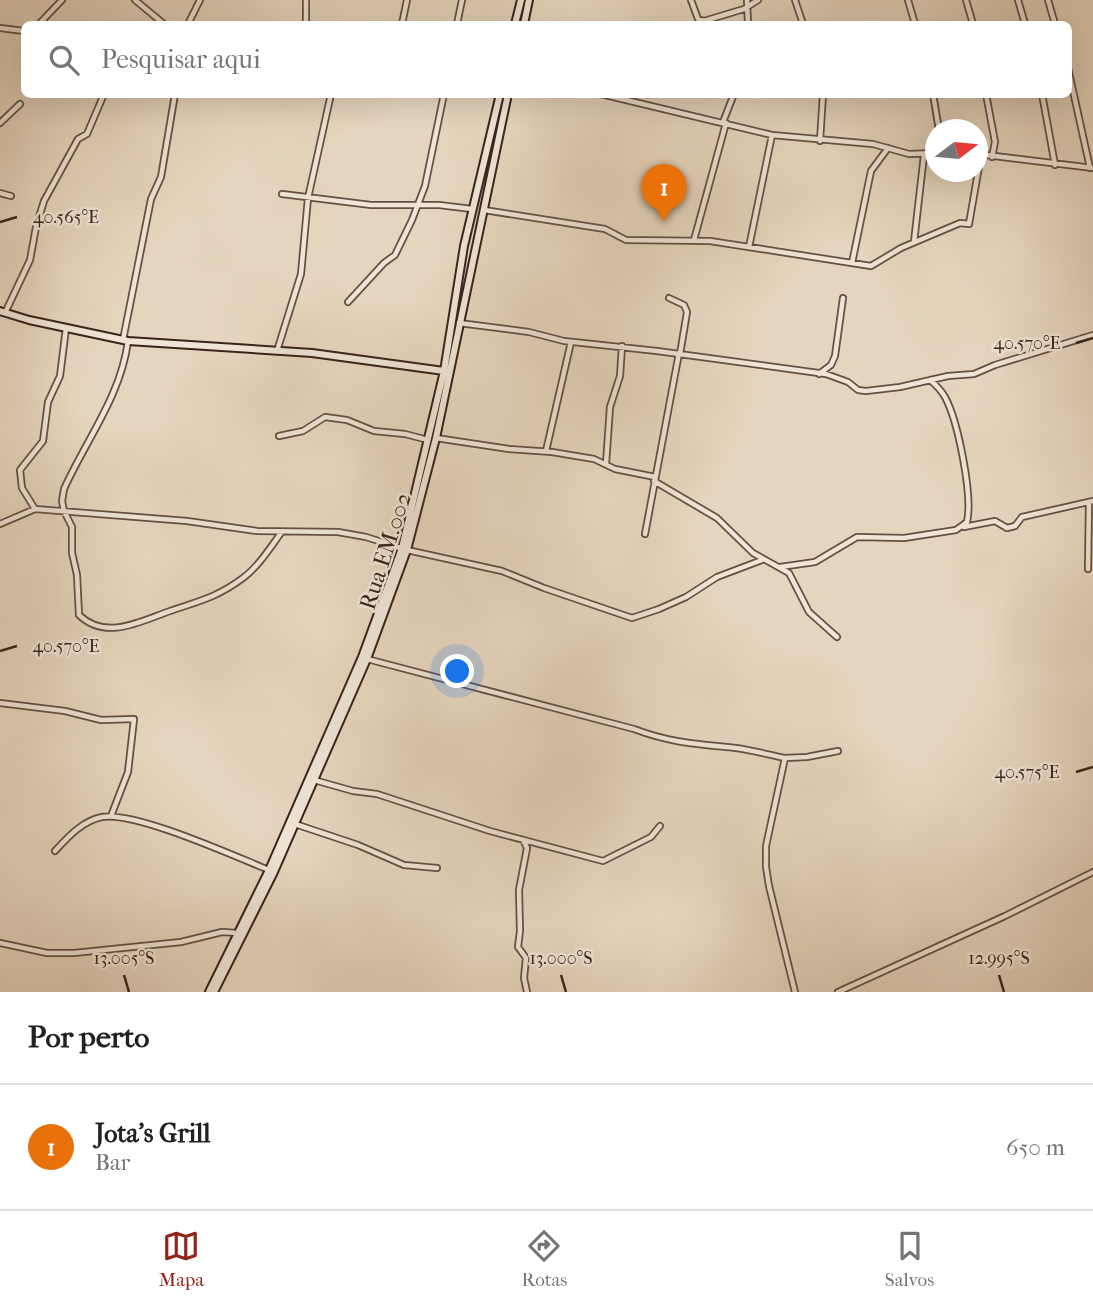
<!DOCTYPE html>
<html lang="pt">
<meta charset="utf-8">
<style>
:root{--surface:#fff;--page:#f6f6f6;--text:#202124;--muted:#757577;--line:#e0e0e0;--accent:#8f2418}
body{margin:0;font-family:"IM FELL French Canon",serif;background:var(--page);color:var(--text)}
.compass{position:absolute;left:925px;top:119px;width:63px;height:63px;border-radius:50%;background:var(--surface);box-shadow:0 7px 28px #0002;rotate:74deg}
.you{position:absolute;left:458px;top:672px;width:24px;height:24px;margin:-18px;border:5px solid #fff;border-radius:50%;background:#1a73e8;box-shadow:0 0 0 10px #1a73e833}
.badge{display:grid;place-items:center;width:46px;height:46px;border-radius:50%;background:var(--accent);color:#fff;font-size:23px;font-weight:700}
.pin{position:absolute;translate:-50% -58px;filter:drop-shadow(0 2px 4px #0008)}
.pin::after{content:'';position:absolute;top:37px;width:24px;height:21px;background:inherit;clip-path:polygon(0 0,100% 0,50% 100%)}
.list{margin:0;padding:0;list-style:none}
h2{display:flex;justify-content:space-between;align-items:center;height:91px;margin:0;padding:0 28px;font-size:30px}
h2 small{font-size:23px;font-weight:400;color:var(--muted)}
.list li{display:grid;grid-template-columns:46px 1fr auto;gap:21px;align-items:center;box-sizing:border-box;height:126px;padding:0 28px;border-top:2px solid var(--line)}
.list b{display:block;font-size:26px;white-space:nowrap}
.list p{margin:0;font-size:23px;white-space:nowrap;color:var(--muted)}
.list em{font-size:23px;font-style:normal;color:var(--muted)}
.icon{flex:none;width:38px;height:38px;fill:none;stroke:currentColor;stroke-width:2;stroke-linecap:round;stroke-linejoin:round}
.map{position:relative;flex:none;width:1093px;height:992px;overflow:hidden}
.search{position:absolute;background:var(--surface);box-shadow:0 7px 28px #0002;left:21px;right:21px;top:21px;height:77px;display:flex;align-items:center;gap:18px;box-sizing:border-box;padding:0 24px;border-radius:10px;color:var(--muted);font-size:26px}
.sheet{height:217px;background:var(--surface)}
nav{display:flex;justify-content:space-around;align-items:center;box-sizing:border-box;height:98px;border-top:2px solid var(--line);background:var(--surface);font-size:19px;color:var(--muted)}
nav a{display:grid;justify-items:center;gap:4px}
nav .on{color:var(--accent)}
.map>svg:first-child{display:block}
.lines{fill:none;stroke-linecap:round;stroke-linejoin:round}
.street-casing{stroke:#645043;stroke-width:8}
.secondary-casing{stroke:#39231a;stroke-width:10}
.street{stroke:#efe4d5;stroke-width:4.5}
.secondary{stroke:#efe4d5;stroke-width:6}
.ticks{fill:none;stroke:#39231a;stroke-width:2.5}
.labels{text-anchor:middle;stroke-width:5;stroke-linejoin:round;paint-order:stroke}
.street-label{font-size:23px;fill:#39231a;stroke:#efe4d5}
.ticks-label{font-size:18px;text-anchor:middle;fill:#39231a;stroke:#efe4d5;stroke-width:5;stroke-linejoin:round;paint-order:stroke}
</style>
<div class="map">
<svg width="1093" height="992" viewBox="0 0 1093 992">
<rect width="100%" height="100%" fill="#e6d5be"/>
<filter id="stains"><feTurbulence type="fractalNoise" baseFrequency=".00286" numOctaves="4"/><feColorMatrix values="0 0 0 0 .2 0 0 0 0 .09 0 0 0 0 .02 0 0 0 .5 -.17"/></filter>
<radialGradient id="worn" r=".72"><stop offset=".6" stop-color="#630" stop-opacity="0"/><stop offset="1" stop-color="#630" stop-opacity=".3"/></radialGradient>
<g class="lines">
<g class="street-casing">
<path id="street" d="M 135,0 L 164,24
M 691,0 L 698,19 L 704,21 L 744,9 L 758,0
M 747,0 L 748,24
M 795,0 L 803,24
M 908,0 L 915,24
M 966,0 L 973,24
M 1018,0 L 1025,24
M 1048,0 L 1055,24
M 39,24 L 62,0
M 188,24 L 200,0
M 306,24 L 306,0
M 402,24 L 407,0
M 457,24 L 462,0
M 0,28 L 24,31
M 1068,68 L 1090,168
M 601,94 L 772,135 L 873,144 L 909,154 L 936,153
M 933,94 L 939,130
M 986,94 L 995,142 L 992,157
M 1042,94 L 1055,165
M 723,122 L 734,94
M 0,123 L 20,104
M 820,141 L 823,94
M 978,154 L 1093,168
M 0,193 L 11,196
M 282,194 L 371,205 L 439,205 L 472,209
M 484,210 L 605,229 L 626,240 L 710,241 L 871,266 L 901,248 L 960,223 L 969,224 L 981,155
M 694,240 L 726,123
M 914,242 L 924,155
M 749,247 L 772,135
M 852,263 L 871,171 L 888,148
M 669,298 L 684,305 L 687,312 L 680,354
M 348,302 L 384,263 L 395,255 L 412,220 L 425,186 L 444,94
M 5,313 L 30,260 L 36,227 L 44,201 L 78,139 L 87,134 L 104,94
M 459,323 L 529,332 L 564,341 L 657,351 L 826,374 L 848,382 L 858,390 L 866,391 L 900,387 L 948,376 L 974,374 L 995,365 L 1093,335
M 123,340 L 151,199 L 161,177 L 175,94
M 128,341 C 121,396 86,440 64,489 L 62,501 L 64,511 L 72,527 L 72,553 L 77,575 L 79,615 C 106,641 141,621 170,611 C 199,601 216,598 243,578 C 258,567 270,548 281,533
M 277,351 L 301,274 L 308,198 L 331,94
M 819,374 L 831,365 L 835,356 L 843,298
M 279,436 L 303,431 L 325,417 L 347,420 L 374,431 L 405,434 L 428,440
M 436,438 L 509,449 L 552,452 L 594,459 L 615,469 L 655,477
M 546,451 L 571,342
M 606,464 L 610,407 L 620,376 L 622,346
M 654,481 L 717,518 L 753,553 L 789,573 L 809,612 L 837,637
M 35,509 L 22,488 L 20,470 L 43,441 L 48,402 L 60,376 L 66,328
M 0,524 L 35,509 L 187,521 L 257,531 L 338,532 L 366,537 L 407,550 L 502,571 L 544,588 L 632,618 L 659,609 L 686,597 L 717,577 L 762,560
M 964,527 L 995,521 L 1007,528 L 1015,526 L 1022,517 L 1093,501
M 645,534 L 679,353
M 780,567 L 815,562 L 857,537 L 904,538 L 956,530 L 967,522 C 973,496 958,421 945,397 C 941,390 936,385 930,380
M 1088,569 L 1089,502
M 367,659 L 634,729 C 671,743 697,744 736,748 C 752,750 769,755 785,758 L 766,846 L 766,867 L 769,886 L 795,992
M 0,703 L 65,711 L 101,720 L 134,719 L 128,772 L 111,816
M 785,758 L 807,757 L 838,751
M 314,780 L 353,791 L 377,794 L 490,831 L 603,861 L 651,837 L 660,826
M 295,824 L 358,845 L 404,865 L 437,868
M 523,840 L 527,848 L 519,890 L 520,931 L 518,947 L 526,958 L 524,978 L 527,992
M 55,851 C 68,837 82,821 102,817 C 135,811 234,856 269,870
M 0,943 L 47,953 L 74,953 L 181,942 L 222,932 L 238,933
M 838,992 L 1005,916 L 1093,872"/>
</g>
<g class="secondary-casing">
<path id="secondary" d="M 515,24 L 521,0
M 524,24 L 529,0
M 0,311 L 29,320 L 128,341 L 312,353 L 444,371
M 209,992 L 269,870 L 362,657 L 402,548 L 444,371 L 464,246 L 500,94
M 214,992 L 273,874 L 367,659 L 407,550 L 436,438 L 508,94"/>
</g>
<use href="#street" class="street"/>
<use href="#secondary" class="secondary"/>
</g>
<path class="ticks" d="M 0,222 L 17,217M 1076,343 L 1093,338M 0,651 L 17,646M 1076,772 L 1093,767M 124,975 L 129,992M 561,975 L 566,992M 999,975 L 1004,992"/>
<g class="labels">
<g class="street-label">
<text transform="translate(385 551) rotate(-72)" y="8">Rua EM.002</text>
</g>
</g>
<g class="ticks-label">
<text x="66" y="223">40.565°E</text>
<text x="1027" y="349">40.570°E</text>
<text x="66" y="652">40.570°E</text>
<text x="1027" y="778">40.575°E</text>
<text x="124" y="964">13.005°S</text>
<text x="561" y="964">13.000°S</text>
<text x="999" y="964">12.995°S</text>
</g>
<rect width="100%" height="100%" filter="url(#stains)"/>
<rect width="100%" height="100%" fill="url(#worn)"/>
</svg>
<svg class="compass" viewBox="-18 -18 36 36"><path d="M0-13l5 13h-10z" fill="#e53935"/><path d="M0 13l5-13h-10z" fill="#757577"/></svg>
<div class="you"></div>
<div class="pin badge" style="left:664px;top:222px;background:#e8710a">1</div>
<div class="search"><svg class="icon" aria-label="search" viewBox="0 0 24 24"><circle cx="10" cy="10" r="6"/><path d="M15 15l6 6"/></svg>Pesquisar aqui</div>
</div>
<section class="sheet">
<h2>Por perto<small></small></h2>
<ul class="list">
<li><span class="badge" style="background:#e8710a">1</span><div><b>Jota's Grill</b><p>Bar</p></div><em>650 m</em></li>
</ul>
</section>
<nav>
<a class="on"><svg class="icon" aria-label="map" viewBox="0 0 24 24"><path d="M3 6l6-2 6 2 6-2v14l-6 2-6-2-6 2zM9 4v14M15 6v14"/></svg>Mapa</a>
<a><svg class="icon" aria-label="directions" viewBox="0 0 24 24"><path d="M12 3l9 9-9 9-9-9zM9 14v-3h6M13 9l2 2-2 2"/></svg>Rotas</a>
<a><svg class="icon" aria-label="saved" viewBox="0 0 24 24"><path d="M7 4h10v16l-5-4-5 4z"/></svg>Salvos</a>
</nav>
